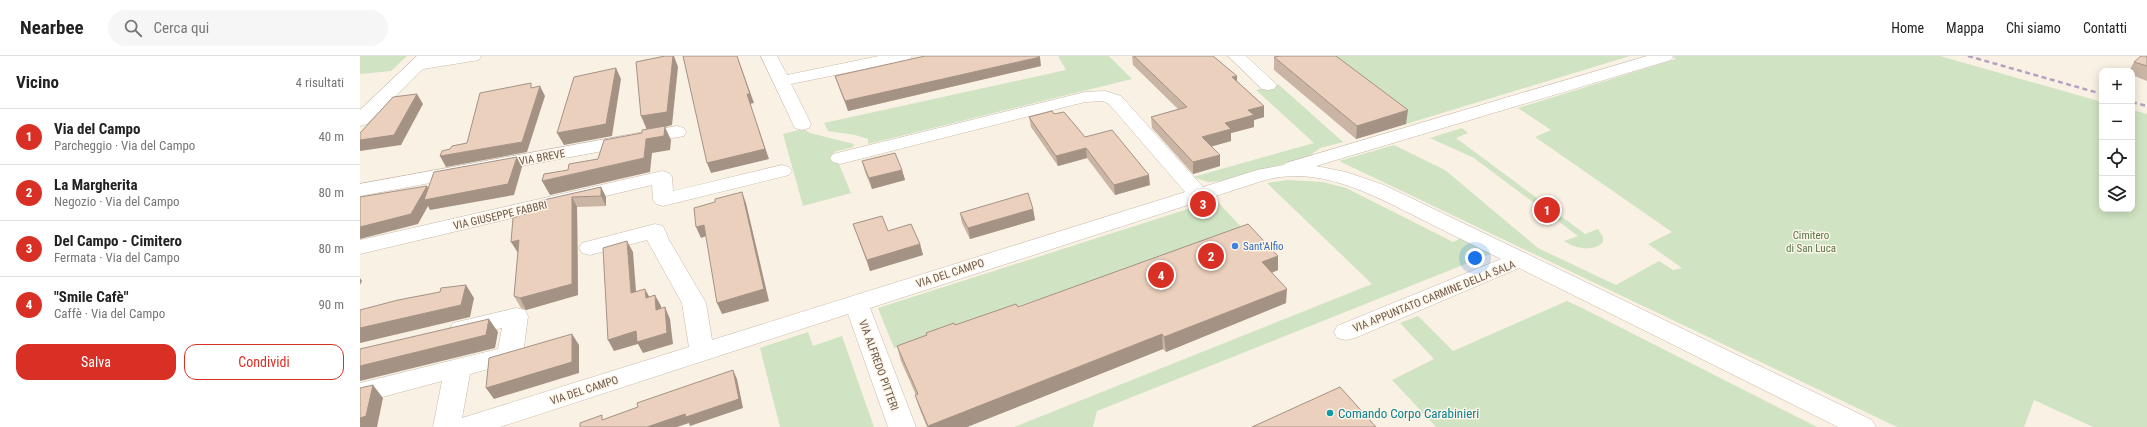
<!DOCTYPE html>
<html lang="it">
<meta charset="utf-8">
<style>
:root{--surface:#fff;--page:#f6f6f6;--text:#222;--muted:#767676;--line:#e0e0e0;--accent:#d93025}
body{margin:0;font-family:"Roboto Condensed",sans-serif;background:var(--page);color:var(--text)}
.controls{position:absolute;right:12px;top:12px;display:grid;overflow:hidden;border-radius:8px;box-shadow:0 2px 10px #0003}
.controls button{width:36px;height:36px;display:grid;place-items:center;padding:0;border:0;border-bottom:1px solid var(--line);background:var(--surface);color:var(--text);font:20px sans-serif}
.you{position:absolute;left:1115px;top:202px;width:14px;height:14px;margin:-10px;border:3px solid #fff;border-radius:50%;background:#1a73e8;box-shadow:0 0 0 6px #1a73e833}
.badge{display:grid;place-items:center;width:26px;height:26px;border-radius:50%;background:var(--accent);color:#fff;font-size:13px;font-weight:700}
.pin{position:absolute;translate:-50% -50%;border:2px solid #fff;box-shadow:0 1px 4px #0006}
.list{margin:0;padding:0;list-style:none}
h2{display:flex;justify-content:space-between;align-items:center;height:52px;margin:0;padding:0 16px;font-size:17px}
h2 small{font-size:13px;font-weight:400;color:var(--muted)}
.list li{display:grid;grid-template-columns:26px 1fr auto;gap:12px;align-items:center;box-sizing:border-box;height:56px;padding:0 16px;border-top:1px solid var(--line)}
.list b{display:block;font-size:15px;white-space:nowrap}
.list p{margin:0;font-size:13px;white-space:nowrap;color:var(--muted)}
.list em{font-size:13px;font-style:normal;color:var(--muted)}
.actions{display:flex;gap:8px;padding:12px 16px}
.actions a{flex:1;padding:9px 0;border:1px solid var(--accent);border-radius:12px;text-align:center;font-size:14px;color:var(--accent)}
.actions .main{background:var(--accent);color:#fff}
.icon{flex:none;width:22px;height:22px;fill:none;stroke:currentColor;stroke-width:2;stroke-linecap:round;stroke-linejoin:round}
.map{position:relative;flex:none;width:1787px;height:371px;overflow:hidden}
header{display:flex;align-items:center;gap:24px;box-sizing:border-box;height:56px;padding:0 20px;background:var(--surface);border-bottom:1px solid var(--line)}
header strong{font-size:19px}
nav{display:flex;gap:22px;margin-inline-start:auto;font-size:14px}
.search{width:280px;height:36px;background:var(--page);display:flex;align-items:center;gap:10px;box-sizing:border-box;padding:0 14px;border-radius:22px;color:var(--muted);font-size:15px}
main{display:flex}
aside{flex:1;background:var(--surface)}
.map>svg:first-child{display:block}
.green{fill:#d0e4c3}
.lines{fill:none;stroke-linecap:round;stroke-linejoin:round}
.minor-casing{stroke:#c8b9ab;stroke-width:1}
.minor{fill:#fff;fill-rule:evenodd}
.rail{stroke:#b4a3c0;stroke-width:2.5;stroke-dasharray:5 3.5;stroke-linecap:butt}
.wall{fill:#cab4a3}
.shaded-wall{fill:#a49284}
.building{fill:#ebd1bd;stroke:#a49284}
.shop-dot{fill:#3f7fe0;stroke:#fcf5e8;stroke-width:1.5}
.culture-dot{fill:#0f9aa8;stroke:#fcf5e8;stroke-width:1.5}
.labels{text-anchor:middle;stroke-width:3;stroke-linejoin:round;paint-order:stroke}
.street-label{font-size:11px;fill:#6e594c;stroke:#fcf5e8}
.park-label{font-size:11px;fill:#557848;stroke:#fcf5e8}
.shop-label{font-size:11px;fill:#366cbe;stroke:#fcf5e8;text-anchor:start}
.near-culture-label{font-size:13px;fill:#0d838f;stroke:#fcf5e8;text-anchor:start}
</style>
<header>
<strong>Nearbee</strong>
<div class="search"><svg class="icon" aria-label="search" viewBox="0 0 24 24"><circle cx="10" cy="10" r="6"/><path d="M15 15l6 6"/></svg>Cerca qui</div>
<nav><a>Home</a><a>Mappa</a><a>Chi siamo</a><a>Contatti</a></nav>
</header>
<main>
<aside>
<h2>Vicino<small>4 risultati</small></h2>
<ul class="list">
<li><span class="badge">1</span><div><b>Via del Campo</b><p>Parcheggio · Via del Campo</p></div><em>40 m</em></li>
<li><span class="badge">2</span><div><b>La Margherita</b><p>Negozio · Via del Campo</p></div><em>80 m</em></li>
<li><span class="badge">3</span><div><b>Del Campo - Cimitero</b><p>Fermata · Via del Campo</p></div><em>80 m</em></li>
<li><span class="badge">4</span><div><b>&quot;Smile Cafè&quot;</b><p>Caffè · Via del Campo</p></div><em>90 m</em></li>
</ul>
<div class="actions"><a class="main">Salva</a><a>Condividi</a></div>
</aside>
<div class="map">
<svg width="1787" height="371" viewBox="0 0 1787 371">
<rect width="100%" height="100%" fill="#f9f1e3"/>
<path class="green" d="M 0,0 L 47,0 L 31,15 L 0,18 Z
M 698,0 L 749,0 L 772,23 L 508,88 L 508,83 L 495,79 L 468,75 L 464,67 L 706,14 Z
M 959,0 L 1270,0 L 1046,68 Z
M 1312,0 L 1580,0 L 1742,46 L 1742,153 L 1772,153 L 1772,54 L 1787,58 L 1787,371 L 1733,371 L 1674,344 L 1664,371 L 1537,371 L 979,105 L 1034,89 L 1085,114 L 1178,192 L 1256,229 L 1299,205 L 1313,214 L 1322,212 L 1288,188 L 1312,176 L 1175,81 L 1191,74 L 1158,52 L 1316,3 Z
M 918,28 L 983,86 L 960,92 L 948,101 L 864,125 L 848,126 L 833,121 L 954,87 L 896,34 Z
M 1102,72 L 1108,77 L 1096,82 L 1225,178 L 1238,173 L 1243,181 L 1243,186 C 1233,197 1214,192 1204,185 L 1218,180 L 1114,102 L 1070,82 Z
M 443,73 L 450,77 L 494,88 L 493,91 L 474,96 L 491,137 L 443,150 L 423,78 Z
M 927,124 L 963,126 L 986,132 L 1093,186 L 1103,181 L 1133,197 L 737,355 L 733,371 L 654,371 L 1012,228 L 907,127 Z
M 856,144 L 884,174 L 534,292 L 518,252 Z
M 1207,245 L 1222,252 L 1457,371 L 1076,371 L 1032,324 L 1074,303 L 1040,267 L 1058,260 L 1093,295 Z
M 448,276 L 453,290 L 482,280 L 514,371 L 420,371 L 400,292 Z"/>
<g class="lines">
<g class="minor-casing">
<path id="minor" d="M 57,0 L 121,0 L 119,4 L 113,5 L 63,13 L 7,68 L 0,70 L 0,54 Z
M 401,0 L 417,0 L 427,19 L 519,0 L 552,0 L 550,4 L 544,5 L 431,28 L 451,68 L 449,72 L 442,74 L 435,72 L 433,68 Z
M 868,0 L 886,0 L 917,29 L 914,33 L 908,34 L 902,33 Z
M 1287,0 L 1313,0 L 1311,4 L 956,110 L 986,116 L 1024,129 L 1512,364 L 1516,371 L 1478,371 L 1159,212 L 995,282 L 986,284 L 977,282 L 974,276 L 977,270 L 1141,203 C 1114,189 1086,176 1059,162 C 1011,138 957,108 902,125 L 510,252 L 556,371 L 528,371 L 488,258 L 140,371 L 73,371 L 82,325 L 0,347 L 0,327 L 138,293 L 142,272 L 102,281 L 93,279 L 90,273 L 93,267 L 156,252 L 165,254 L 168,260 L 163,299 L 159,305 L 110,318 L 102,362 L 329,291 L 322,247 L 287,184 L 230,199 L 222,197 L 219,192 L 222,187 L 287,170 L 295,168 L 303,170 L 309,184 L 346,247 L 352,284 L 825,136 L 749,48 L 743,45 L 725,46 L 480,108 L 473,106 L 470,102 L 473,98 L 725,36 L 745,35 L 761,40 L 843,131 L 897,114 L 924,109 L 926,107 Z
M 317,70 L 324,72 L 326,76 L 324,80 L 0,140 L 0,128 Z
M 422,109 L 429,111 L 432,115 L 429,119 L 303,150 L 296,148 L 293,144 L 292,129 L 0,198 L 0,184 L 302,115 L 309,117 L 312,121 L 313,135 Z"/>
</g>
<use href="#minor" class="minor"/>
<path class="rail" d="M 1608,0 L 1742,38
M 1772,46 L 1787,50"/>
</g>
<path class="wall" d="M 772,0 L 853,0 L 877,25 L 904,50 L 904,61 L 894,64 L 894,71 L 871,77 L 871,85 L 851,90 L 860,110 L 833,118 L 792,72 L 791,61 L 818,53 L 773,9 Z
M 1787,0 L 1787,25 L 1772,19 L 1772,15 L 1769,15 L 1774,6 Z
M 914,1 L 1046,68 L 996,83 L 914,14 Z
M 681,10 L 488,55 L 478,29 L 475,20 Z
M 694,58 L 725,81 L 790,129 L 755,139 L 727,102 L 698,110 L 671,71 L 669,61 Z
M 502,105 L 542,114 L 545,124 L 512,133 L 505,116 Z
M 241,131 L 246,141 L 246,150 L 217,151 L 218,239 L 166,254 L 161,252 L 154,240 L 158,196 L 176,155 L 179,145 Z
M 673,153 L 675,164 L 610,183 L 602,167 L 600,157 Z
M 493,168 L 528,175 L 560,188 L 563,199 L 510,215 Z
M 918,200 L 918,214 L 912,217 L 926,247 L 806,296 L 803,293 L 607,371 L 567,371 L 560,354 L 555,339 L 556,339 L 541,305 L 537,290 L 566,279 L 566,277 L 595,269 L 658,251 Z"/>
<path class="shaded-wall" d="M 313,0 L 314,0 L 318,11 L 312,69 L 305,71 L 311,84 L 310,94 L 292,97 L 290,116 L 190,139 L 182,125 L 284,102 L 287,74 L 281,60 Z
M 377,0 L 394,47 L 390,48 L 409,103 L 351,117 L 347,107 L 387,38 Z
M 680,1 L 681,10 L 488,55 L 485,45 Z
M 256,12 L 261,23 L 252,80 L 204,89 L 197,77 Z
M 877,20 L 877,31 L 872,21 Z
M 180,30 L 185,40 L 167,96 L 86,111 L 80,100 L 162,86 Z
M 57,38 L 63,48 L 41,89 L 0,95 L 0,84 Z
M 904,50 L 904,61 L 894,64 L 894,71 L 871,77 L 871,85 L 843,93 L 842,81 L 865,67 L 888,54 Z
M 1048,54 L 1046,68 L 996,83 L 997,70 Z
M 726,92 L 727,102 L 698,110 L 696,100 Z
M 860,99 L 860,110 L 833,118 L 833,106 Z
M 157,101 L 162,111 L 154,139 L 70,154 L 68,150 L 58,168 L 0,183 L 0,171 L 67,130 L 73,140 Z
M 542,114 L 545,124 L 512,133 L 509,122 Z
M 789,119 L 790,129 L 755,139 L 754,129 Z
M 241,131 L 246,141 L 246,150 L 241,140 Z
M 382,136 L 386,147 L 409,245 L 362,258 L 357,247 Z
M 212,141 L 217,151 L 218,239 L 166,254 L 160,242 Z
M 673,153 L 675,164 L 610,183 L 608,172 Z
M 344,169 L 349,179 L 341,182 L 336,171 Z
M 159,184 L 158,197 L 151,186 Z
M 267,185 L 273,196 L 277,248 L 271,237 Z
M 560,188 L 563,199 L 510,215 L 507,204 Z
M 918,200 L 918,214 L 902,220 L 902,206 Z
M 0,222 L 2,225 L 0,229 Z
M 106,229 L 114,242 L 110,261 L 0,287 L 0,272 Z
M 285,233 L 291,244 L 286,242 Z
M 927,233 L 926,247 L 806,296 L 804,281 Z
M 295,239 L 301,250 L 302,265 L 296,254 Z
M 305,251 L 310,263 L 313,288 L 283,297 L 278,288 L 254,295 L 248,284 Z
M 129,263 L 138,276 L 135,292 L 0,325 L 0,310 Z
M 212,278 L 219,289 L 219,317 L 134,343 L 126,332 Z
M 802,278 L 803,293 L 607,371 L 569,371 L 568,370 Z
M 373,314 L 377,323 L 383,352 L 330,370 L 329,367 L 317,371 L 287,371 Z
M 13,329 L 23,342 L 17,371 L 0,371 L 0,362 Z"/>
<path class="building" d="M 305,0 L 313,0 L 307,56 L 281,60 L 276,6 Z
M 323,0 L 377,0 L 390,38 L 387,38 L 405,93 L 347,107 Z
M 565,0 L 679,0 L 680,1 L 485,45 L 475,20 Z
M 774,0 L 853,0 L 877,20 L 872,21 L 904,50 L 888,54 L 894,59 L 865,67 L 871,73 L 842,81 L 860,99 L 833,106 L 791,61 L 827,51 Z
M 920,0 L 976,0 L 1048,54 L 997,70 L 914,1 Z
M 1781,0 L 1787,0 L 1787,10 L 1774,6 Z
M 256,12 L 246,68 L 197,77 L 214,21 Z
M 171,27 L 171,32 L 180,30 L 162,86 L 80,100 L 82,95 L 90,93 L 92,90 L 107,87 L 120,37 Z
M 57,38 L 34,79 L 0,84 L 0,77 L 33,41 Z
M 692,55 L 694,58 L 704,56 L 725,81 L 752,74 L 789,119 L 754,129 L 726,92 L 696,100 L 669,61 Z
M 305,70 L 304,80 L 286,83 L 284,102 L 182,125 L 184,118 L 208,114 L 209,108 L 238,103 L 244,84 L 282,77 L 282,74 Z
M 535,97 L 542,114 L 509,122 L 502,105 Z
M 157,101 L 148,128 L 64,144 L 74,116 Z
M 67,130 L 51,158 L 0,171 L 0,141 Z
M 241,131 L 241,140 L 212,141 L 212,228 L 160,242 L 154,240 L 159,184 L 151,186 L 153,162 L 176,155 L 179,145 Z
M 382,136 L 404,233 L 357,247 L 344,169 L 336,171 L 334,152 L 355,146 L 355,143 Z
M 668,137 L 673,153 L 608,172 L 600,157 Z
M 522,160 L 528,175 L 551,168 L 560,188 L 507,204 L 493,168 Z
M 888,168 L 918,200 L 902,206 L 927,233 L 804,281 L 802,278 L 568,370 L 555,339 L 558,338 L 537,290 L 567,279 L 566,277 L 594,267 L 595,269 L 656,248 L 658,251 Z
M 267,185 L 271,237 L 285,233 L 286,242 L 295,239 L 296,254 L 305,251 L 307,277 L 277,286 L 276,275 L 248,284 L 243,192 Z
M 106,229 L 101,249 L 0,272 L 0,254 L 38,244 L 80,236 L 81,232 Z
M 129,263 L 126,279 L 0,310 L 0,293 Z
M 212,278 L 212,306 L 126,332 L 129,302 Z
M 373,314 L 379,343 L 326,361 L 325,358 L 287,371 L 220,371 L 220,367 L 242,359 L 242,364 L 278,351 L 277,347 Z
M 13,329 L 6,360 L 0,362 L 0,332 Z
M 980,331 L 1016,371 L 892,371 Z"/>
<circle class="shop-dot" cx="875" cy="190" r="4"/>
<circle class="culture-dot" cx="970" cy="357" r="4"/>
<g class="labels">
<g class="street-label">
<text transform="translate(182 101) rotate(-10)" y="4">VIA BREVE</text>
<text transform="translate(140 159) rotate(-13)" y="4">VIA GIUSEPPE FABBRI</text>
<text transform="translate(590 217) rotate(-18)" y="4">VIA DEL CAMPO</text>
<text transform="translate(1074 240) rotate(-22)" y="4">VIA APPUNTATO CARMINE DELLA SALA</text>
<text transform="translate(519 309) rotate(70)" y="4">VIA ALFREDO PITTERI</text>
<text transform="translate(224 334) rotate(-18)" y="4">VIA DEL CAMPO</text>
</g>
<g class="park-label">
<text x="1451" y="183">Cimitero<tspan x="1451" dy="13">di San Luca</tspan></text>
</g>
<g class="shop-label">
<text x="883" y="194">Sant'Alfio</text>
</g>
<g class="near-culture-label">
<text x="978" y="362">Comando Corpo Carabinieri</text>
</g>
</g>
</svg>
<div class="controls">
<button>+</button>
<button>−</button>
<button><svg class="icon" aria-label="locate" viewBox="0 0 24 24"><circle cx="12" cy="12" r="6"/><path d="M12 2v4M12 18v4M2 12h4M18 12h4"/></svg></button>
<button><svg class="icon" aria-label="layers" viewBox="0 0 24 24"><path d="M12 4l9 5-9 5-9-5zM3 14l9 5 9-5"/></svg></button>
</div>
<div class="you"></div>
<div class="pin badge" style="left:1187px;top:154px">1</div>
<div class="pin badge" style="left:851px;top:200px">2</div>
<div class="pin badge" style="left:843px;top:148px">3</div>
<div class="pin badge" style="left:801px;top:219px">4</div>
</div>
</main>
